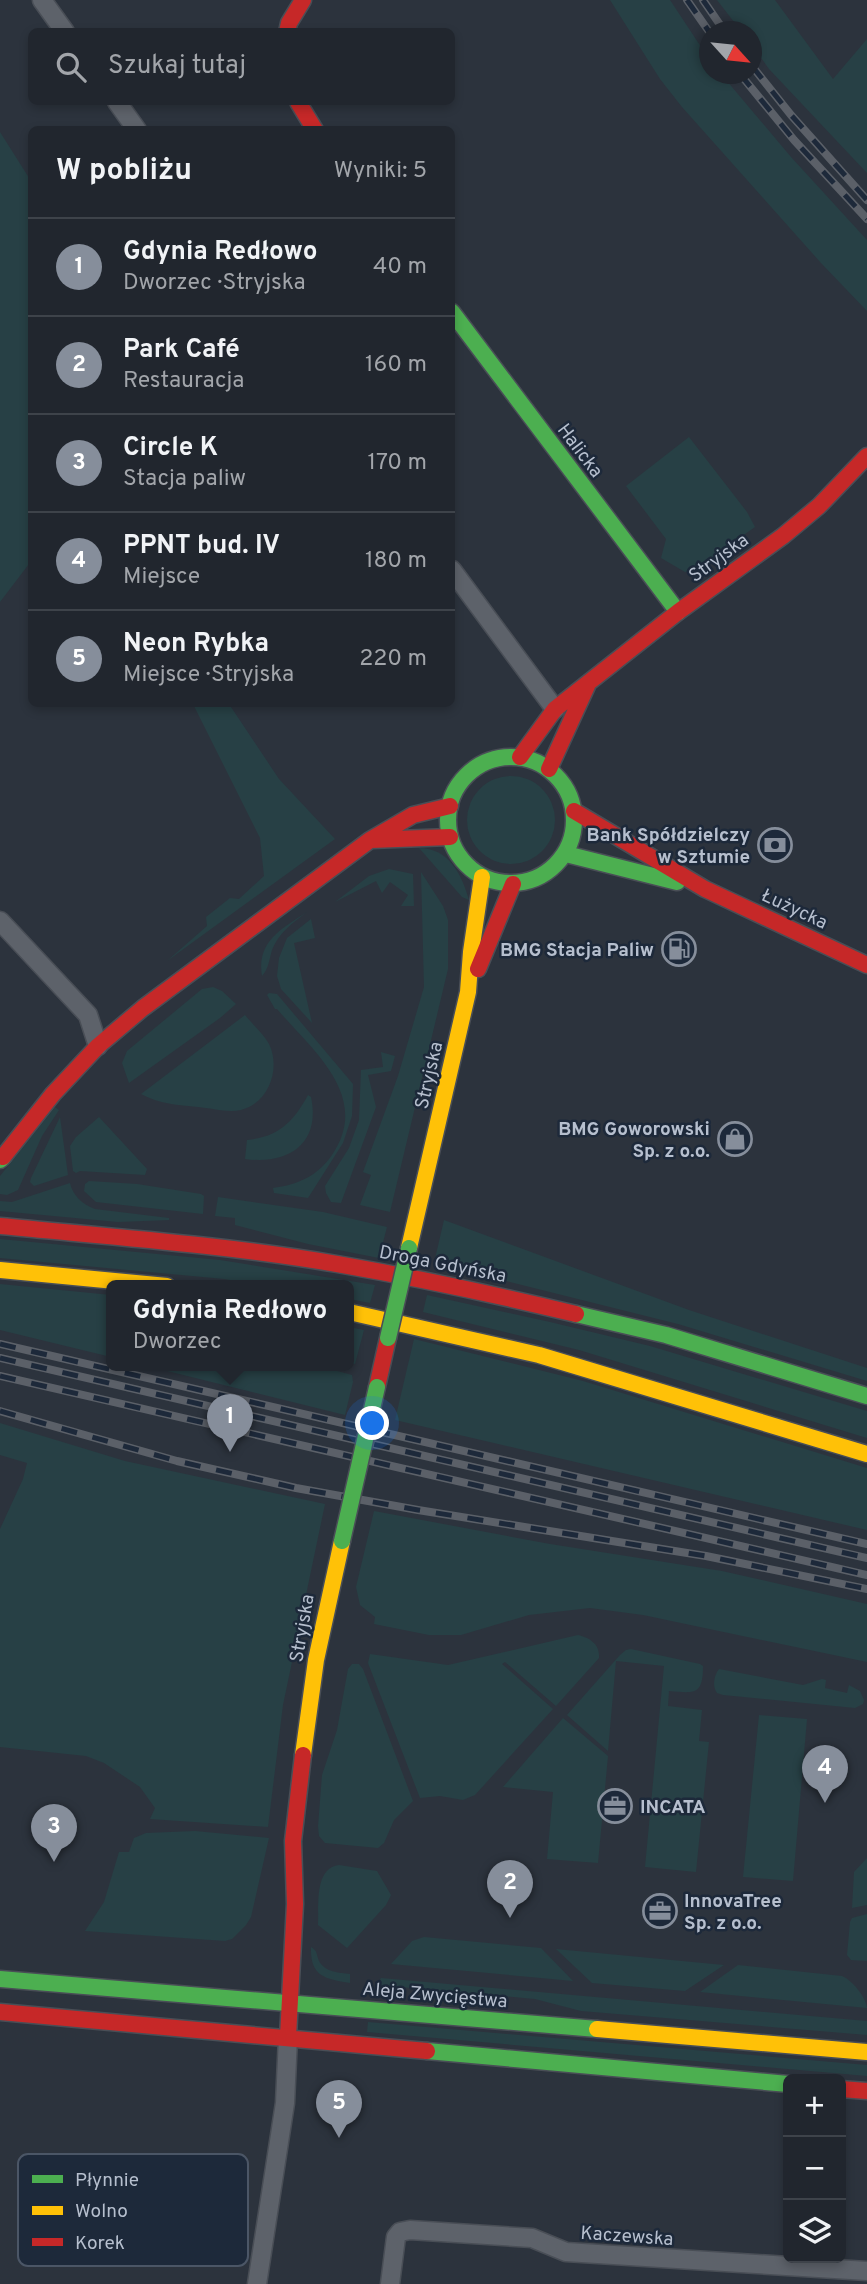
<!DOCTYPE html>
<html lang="pl">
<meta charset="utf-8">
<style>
:root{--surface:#21262e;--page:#292e36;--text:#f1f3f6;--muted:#a2a5aa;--line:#3e434a;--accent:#868e9b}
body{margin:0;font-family:Overpass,sans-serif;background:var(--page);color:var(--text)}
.controls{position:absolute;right:21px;bottom:21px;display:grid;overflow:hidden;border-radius:10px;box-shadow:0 4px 10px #0003}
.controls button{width:63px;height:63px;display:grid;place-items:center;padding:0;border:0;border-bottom:2px solid var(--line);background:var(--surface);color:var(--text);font:35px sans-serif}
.compass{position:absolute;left:699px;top:21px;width:63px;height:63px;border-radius:50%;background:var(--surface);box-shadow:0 4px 10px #0003;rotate:117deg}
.you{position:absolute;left:373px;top:1424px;width:24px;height:24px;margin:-18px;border:5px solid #fff;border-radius:50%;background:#1a73e8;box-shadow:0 0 0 10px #1a73e833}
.badge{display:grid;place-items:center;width:46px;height:46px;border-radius:50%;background:var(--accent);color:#fff;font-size:23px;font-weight:700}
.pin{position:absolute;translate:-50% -58px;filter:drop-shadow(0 2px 4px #0008)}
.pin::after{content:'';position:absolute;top:37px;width:24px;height:21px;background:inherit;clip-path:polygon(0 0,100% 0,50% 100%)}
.popup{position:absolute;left:106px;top:1280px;width:248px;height:91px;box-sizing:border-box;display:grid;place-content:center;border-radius:10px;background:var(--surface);filter:drop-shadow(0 2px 5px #0005);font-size:23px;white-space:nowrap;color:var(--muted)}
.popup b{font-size:26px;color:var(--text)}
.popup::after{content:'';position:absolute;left:50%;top:100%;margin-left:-14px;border:14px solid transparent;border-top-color:var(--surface)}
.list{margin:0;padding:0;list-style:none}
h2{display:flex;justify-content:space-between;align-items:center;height:91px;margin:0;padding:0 28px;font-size:30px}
h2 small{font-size:23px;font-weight:400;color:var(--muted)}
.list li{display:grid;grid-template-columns:46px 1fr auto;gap:21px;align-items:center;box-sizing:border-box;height:98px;padding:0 28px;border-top:2px solid var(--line)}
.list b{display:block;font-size:26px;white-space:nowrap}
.list p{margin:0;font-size:23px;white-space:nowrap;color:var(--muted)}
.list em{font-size:23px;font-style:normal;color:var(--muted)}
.icon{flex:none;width:38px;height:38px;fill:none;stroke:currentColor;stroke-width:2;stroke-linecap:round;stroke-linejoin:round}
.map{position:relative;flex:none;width:867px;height:2284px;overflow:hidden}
.search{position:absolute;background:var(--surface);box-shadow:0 4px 10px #0003;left:28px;top:28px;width:427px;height:77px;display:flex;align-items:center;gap:18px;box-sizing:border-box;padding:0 24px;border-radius:10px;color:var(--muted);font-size:26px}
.panel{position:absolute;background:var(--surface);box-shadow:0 4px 10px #0003;left:28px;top:126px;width:427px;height:581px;border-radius:10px}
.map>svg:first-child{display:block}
.green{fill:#274045}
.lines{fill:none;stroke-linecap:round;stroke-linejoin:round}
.street-casing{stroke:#494e56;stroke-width:21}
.fast-casing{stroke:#494e56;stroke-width:19}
.slow-casing{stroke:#494e56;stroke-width:19}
.jam-casing{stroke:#494e56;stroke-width:19}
.street{stroke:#5d626a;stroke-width:18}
.fast{stroke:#4caf50;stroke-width:16}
.slow{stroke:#ffc107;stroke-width:16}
.jam{stroke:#c62828;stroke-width:16}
.rail-casing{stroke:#5b6068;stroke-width:8}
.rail{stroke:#1d293a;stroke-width:5;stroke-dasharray:16;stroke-linecap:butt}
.fast-bridge-casing{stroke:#494e56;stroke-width:19;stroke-linecap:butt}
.fast-bridge{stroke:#4caf50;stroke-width:16}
.labels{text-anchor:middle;stroke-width:5;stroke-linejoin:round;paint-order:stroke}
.street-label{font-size:19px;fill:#b6bfce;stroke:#1d293a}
.poi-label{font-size:19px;font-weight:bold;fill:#b6bfce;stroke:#1d293a;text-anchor:end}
.key{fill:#1d293a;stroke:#4b5666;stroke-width:2}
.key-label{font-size:19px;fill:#b6bfce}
</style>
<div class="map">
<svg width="867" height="2284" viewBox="0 0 867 2284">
<rect width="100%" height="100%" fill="#2c333d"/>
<path class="green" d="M 610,0 L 670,0 L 709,59 L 710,74 L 721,74 L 791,157 L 867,240 L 867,311 L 821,263 L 682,107 L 660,79 Z
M 717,0 L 775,0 L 833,79 L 867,39 L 867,173 L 769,69 L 752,45 L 752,32 L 741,31 Z
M 0,132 L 31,181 L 32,560 L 0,602 Z
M 689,437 L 747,512 L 755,527 L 697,568 L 685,572 L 661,558 L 666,539 L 626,486 Z
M 193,704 L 229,704 L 279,779 L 335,839 L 167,961 L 207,926 L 206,917 L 230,898 L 239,899 L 264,876 L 260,838 Z
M467 820a44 44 0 1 1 88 0a44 44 0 1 1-88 0Z
M 419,848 C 449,848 462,875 469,900 L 462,897 Z
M 389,869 L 413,874 L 414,906 L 401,906 L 408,895 L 390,882 L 382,893 L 376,881 L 335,902 L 369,876 Z
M 421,872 L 443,906 L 448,920 L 448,969 L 390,1212 L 360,1205 L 371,1175 L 363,1172 L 398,1076 L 424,987 Z
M 307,912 C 293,923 279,932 272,950 C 269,960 269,968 262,976 C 256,941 283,928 307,912 Z
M 311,919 L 315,938 L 294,943 L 312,1023 L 281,989 L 277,976 L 279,958 L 287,938 Z
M 213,987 L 222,991 L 236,1004 L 220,1018 L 129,1083 L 122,1063 L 127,1051 L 202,989 Z
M 269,993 L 277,994 L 353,1084 L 352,1116 L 343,1143 L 308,1198 L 274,1193 L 273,1188 C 297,1185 318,1176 332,1155 C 372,1096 312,1050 277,1009 L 275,1009 L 267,995 Z
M 245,1015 C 252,1024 263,1033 269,1044 C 281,1068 269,1103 241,1110 C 228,1113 211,1108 198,1107 C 178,1105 159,1104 141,1094 Z
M 381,1052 L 395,1056 L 391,1071 L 368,1075 L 376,1107 L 341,1203 L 331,1202 L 326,1193 L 325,1186 L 349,1148 L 359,1120 L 361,1070 L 383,1067 Z
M 308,1095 L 311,1097 C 321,1144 288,1165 245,1159 L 247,1140 C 279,1137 294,1121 308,1095 Z
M 55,1107 L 59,1110 L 42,1136 L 18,1190 L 7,1195 L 0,1194 L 0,1176 Z
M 60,1117 L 68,1175 L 34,1186 L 30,1182 L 31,1178 Z
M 99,1117 L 147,1169 L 145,1175 L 80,1171 L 76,1173 L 73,1171 L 70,1146 L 76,1137 Z
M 89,1181 L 137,1184 L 201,1194 L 204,1196 L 203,1214 L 96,1202 L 84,1191 L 85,1184 Z
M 70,1183 C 73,1196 82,1204 95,1209 L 169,1218 L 169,1220 L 118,1222 L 0,1211 L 0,1201 L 12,1202 Z
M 218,1197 L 323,1212 L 387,1227 L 379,1258 L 308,1244 L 235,1225 L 235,1218 L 215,1216 Z
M 444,1220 L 689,1310 L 867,1368 L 867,1381 L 678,1324 L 434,1263 Z
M 0,1239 L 220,1260 L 375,1285 L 370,1303 L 349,1299 L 349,1286 L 267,1286 L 224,1279 L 0,1258 Z
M 0,1284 L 111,1295 L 111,1357 L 0,1330 Z
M 427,1295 L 550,1322 L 650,1346 L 867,1411 L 867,1438 L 579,1350 L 423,1312 Z
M 349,1327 L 364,1330 L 355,1364 L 349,1363 Z
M 414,1339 L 583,1381 L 867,1468 L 867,1530 L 395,1420 Z
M 147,1366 L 319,1366 L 352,1375 L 353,1382 L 345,1415 Z
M 0,1423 L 125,1461 L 325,1504 L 283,1705 L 268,1827 L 150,1819 L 155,1808 L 140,1787 L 104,1763 L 86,1756 L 0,1747 L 0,1529 L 23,1479 L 27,1463 L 0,1455 Z
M 374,1511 L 550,1544 L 722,1571 L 867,1604 L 867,1662 L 643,1615 L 590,1608 L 529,1615 L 461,1635 L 429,1635 L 374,1624 L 375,1617 L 360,1605 L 356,1587 Z
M 578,1635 C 590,1638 600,1644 599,1658 L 556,1706 L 505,1662 L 502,1664 L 553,1709 L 475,1795 L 463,1800 L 440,1796 L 420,1798 L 368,1663 L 370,1654 L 448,1665 Z
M 631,1649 L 700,1664 L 703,1666 C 703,1696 694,1693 669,1691 L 668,1706 L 702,1710 L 699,1741 L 709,1742 L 696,1872 L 645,1867 L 664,1666 L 616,1661 L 608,1751 L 567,1715 L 620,1655 L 626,1650 Z
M 352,1664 L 359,1664 L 363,1669 L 413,1801 L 394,1820 L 384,1843 L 378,1848 L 325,1843 L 319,1836 L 318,1826 L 322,1775 L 337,1730 L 348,1669 Z
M 719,1669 L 803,1685 L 822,1679 L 826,1680 L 825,1688 L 847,1693 L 849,1685 L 860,1691 L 864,1700 L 863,1704 L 855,1708 L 723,1695 L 717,1693 C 712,1686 714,1675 719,1669 Z
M 759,1715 L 807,1719 L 793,1881 L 743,1877 Z
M 563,1718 L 608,1756 L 598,1863 L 547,1859 L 553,1792 L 503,1787 Z
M 195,1831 L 269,1838 L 251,1917 L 246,1925 L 232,1939 L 225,1941 L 85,1931 L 104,1902 L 119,1852 L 129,1852 L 134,1838 L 146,1833 Z
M 867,1858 L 867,1905 L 852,1908 L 854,1872 Z
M 339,1865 L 377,1871 L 391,1895 L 386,1905 L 347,1948 L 318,1925 C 319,1906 314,1868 339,1865 Z
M 867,1914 L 867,1961 L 851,1960 L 847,1955 L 850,1922 L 852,1918 Z
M 424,1937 L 541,1948 L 573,1981 L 391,1964 L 412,1941 Z
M 311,1947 C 318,1951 316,1954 319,1961 C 325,1972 339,1973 350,1974 L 350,1983 C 324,1979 310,1976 311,1947 Z
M 556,1949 L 724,1965 L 685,1991 L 592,1983 Z
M 738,1965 L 842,1976 C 852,1980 866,1997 867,2008 L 700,1992 Z
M 381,1978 L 867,2021 L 867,2035 L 581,2011 L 535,1999 L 377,1985 Z
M 368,2022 L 867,2065 L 867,2076 L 367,2032 Z"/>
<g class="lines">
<g class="street-casing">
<path id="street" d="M 42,0 L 65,32
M 117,102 L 137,130
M 452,570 L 555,709
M 0,921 L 88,1015 L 98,1046
M 257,2284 L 285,2103 L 288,2037
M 390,2284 L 396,2237 L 400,2232 L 410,2230 L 532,2238 L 566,2252 L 867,2271"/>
</g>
<g class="fast-casing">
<path id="fast" d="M 452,312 L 678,612
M448 820a63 63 0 1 1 126 0a63 63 0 1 1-126 0Z
M 566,854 L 677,882
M 0,1160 L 3,1157
M 576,1314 L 666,1335 L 867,1396
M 0,1979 L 597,2029
M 427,2051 L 788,2084"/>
</g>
<g class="slow-casing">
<path id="slow" d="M 409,1248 L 468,992 L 471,952 L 482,877
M 0,1270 L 167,1286
M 349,1312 L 539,1355 L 867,1454
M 303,1755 L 316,1660 L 342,1541
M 597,2029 L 867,2052"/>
</g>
<g class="jam-casing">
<path id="jam" d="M 287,32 L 289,23 L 303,0
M 298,102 L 315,130
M 520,757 L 555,709 L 678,612 L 783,536 L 819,506 L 867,456
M 549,769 L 587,686
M 574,811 L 705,889 L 867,965
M 371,840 L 450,837
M 478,969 L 513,884
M 3,1157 L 53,1094 L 98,1046 L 143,1008 L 370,840 L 413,815 L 450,806
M 0,1226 C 113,1237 226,1245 337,1264 C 418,1278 497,1295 576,1314
M 377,1387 L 388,1338
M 0,2012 L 427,2051
M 288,2037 L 295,1904 L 293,1841 L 303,1755
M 841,2089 L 867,2091"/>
</g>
<use href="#street" class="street"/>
<use href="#fast" class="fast"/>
<use href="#slow" class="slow"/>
<use href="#jam" class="jam"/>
<g class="rail-casing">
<path id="rail" d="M 687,0 L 710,33
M 703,0 L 725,32
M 752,66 L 791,115 L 867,200
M 740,74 L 794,140 L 867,219
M 0,1344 L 867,1544
M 0,1358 L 867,1558
M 0,1376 L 867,1575
M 0,1411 L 177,1461 L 296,1488 L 418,1510 L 706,1556 L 867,1589"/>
</g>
<use href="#rail" class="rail"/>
<g class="fast-bridge-casing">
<path id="fast-bridge" d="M 388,1338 L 409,1248
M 342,1541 L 377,1387"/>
</g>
<use href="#fast-bridge" class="fast-bridge"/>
</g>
<defs>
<g id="bank-ring" transform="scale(1.75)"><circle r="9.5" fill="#1d293a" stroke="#868e9b" stroke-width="1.5"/><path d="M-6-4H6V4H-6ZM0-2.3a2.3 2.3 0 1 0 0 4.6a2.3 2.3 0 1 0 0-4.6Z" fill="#868e9b"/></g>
<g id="fuel-ring" transform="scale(1.75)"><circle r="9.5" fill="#1d293a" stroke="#868e9b" stroke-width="1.5"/><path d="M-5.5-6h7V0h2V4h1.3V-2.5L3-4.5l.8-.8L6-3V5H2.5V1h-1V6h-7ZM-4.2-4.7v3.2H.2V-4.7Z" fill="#868e9b"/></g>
<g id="shop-ring" transform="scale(1.75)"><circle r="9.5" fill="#1d293a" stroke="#868e9b" stroke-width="1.5"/><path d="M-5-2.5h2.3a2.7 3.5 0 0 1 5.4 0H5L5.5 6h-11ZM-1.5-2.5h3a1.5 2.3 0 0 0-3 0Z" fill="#868e9b"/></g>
<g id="office-ring" transform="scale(1.75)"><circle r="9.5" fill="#1d293a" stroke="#868e9b" stroke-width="1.5"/><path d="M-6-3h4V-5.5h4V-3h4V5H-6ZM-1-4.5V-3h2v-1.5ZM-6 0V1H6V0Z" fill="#868e9b"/></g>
</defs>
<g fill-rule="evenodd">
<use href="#bank-ring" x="775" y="845"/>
<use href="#fuel-ring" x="679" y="949"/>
<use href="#shop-ring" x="735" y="1139"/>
<use href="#office-ring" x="615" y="1806"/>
<use href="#office-ring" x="660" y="1911"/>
</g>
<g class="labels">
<g class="street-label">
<text transform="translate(581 450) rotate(53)" y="7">Halicka</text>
<text transform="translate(718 557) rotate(-36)" y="7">Stryjska</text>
<text transform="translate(795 908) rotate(25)" y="7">Łużycka</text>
<text transform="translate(428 1075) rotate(-77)" y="7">Stryjska</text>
<text transform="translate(443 1263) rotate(11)" y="7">Droga Gdyńska</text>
<text transform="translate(301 1628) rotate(-80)" y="7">Stryjska</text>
<text transform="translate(435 1994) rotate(5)" y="7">Aleja Zwycięstwa</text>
<text transform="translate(627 2235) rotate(4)" y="7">Kaczewska</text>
</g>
<g class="poi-label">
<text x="750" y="841">Bank Spółdzielczy<tspan x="750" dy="22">w Sztumie</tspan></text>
<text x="654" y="956">BMG Stacja Paliw</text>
<text x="710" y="1135">BMG Goworowski<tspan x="710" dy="22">Sp. z o.o.</tspan></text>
<text x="640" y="1813" text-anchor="start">INCATA</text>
<text x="684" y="1907" text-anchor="start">InnovaTree<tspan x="684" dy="22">Sp. z o.o.</tspan></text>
</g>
</g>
<rect x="18" y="2154" width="230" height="112" rx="10" class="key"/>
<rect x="32" y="2175" width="31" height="8" fill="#4caf50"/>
<rect x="32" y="2206" width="31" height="9" fill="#ffc107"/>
<rect x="32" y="2238" width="31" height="8" fill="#c62828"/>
<g class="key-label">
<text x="75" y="2186">Płynnie</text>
<text x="75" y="2217">Wolno</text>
<text x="75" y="2249">Korek</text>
</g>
</svg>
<div class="controls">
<button>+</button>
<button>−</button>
<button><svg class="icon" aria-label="layers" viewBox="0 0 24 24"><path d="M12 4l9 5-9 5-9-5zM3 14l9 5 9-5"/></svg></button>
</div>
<svg class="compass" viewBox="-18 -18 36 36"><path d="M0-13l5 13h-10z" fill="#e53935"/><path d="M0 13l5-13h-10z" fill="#a2a5aa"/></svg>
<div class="you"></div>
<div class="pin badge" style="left:230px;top:1452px">1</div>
<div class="popup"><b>Gdynia Redłowo</b>Dworzec</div>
<div class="pin badge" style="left:510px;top:1918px">2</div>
<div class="pin badge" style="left:54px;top:1862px">3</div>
<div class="pin badge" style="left:825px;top:1803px">4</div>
<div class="pin badge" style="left:339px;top:2138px">5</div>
<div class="search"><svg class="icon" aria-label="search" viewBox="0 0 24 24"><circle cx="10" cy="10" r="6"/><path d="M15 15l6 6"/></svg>Szukaj tutaj</div>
<section class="panel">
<h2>W pobliżu<small>Wyniki: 5</small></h2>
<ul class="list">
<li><span class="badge">1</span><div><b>Gdynia Redłowo</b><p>Dworzec · Stryjska</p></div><em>40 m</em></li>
<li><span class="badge">2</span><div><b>Park Café</b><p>Restauracja</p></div><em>160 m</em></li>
<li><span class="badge">3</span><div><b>Circle K</b><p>Stacja paliw</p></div><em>170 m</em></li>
<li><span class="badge">4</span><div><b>PPNT bud. IV</b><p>Miejsce</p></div><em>180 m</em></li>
<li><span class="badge">5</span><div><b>Neon Rybka</b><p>Miejsce · Stryjska</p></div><em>220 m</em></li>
</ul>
</section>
</div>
